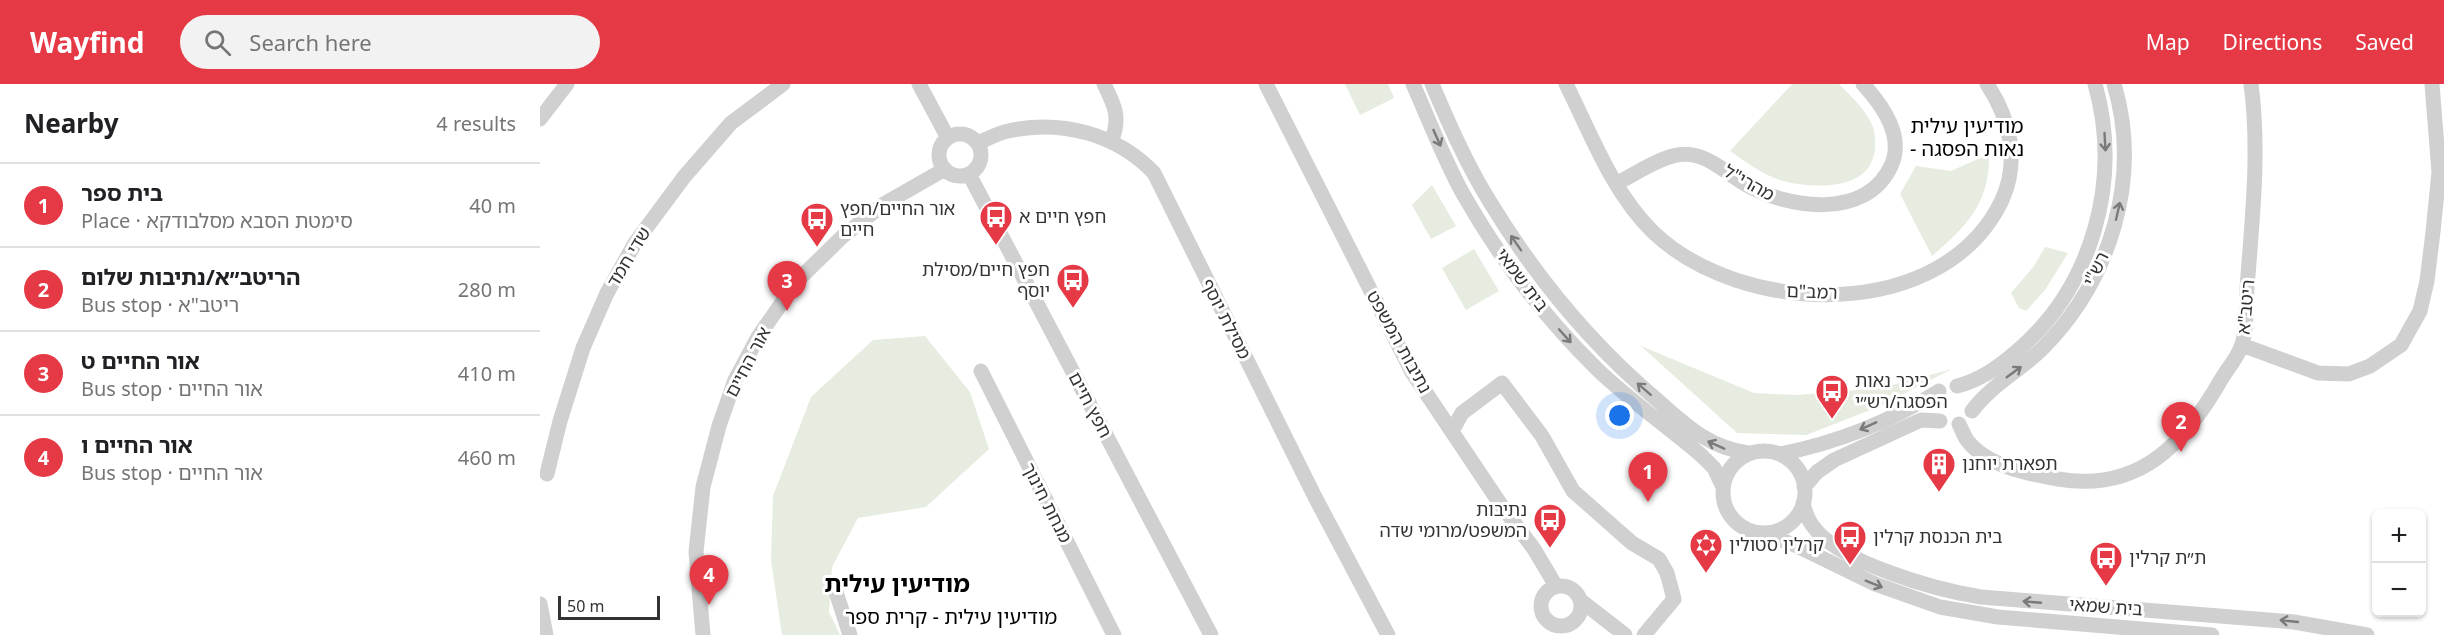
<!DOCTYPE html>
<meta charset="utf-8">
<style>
:root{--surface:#fff;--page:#f2f2f2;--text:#202124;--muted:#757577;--line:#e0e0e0;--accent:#e63946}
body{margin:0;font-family:"Noto Sans","Noto Sans Hebrew",sans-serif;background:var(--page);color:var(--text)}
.controls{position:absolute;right:18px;bottom:18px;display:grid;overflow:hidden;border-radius:9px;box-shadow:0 2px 4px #0004}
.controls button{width:54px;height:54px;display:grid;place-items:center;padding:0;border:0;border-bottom:2px solid var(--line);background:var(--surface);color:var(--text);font:30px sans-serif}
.scale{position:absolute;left:18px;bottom:15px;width:102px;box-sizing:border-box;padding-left:6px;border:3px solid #333;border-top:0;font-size:16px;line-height:21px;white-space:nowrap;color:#333;-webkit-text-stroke:4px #fff;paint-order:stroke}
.you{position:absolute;left:1080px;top:332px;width:21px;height:21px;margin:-15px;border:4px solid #fff;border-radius:50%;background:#1a73e8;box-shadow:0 0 0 9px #1a73e833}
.badge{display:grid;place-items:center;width:39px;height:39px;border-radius:50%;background:var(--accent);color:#fff;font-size:20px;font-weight:700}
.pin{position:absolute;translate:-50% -50px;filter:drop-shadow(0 2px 3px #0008)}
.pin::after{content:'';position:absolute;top:32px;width:21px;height:18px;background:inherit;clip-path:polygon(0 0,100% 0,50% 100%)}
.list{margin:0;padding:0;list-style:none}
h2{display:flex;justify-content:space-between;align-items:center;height:78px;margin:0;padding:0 24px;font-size:26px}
h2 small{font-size:20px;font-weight:400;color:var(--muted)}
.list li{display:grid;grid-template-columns:39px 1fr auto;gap:18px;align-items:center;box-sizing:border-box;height:84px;padding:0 24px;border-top:2px solid var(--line)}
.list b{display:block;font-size:22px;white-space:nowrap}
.list p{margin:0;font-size:20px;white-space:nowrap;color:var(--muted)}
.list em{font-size:20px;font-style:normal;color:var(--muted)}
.icon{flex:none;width:33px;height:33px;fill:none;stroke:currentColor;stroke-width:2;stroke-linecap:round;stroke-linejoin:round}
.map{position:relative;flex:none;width:1904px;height:551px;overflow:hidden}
header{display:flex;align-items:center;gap:36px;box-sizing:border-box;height:84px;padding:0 30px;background:var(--accent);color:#fff}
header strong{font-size:28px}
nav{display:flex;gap:33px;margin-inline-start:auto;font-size:21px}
.search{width:420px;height:54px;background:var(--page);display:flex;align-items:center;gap:15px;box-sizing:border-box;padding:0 21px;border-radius:33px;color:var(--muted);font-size:22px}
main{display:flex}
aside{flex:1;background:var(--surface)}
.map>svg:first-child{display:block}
.green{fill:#e6ecdf}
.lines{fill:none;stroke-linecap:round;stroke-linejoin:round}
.minor{stroke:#d0d0d0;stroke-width:15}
.oneway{stroke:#7a7a7a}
.labels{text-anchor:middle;stroke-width:6;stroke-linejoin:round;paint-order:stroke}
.street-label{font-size:18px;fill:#333;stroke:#fff}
.poi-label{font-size:18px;fill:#333;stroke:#fff;text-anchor:start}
.neighbourhood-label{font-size:20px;fill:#000;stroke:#fff}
.district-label{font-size:24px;font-weight:bold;fill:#000;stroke:#fff}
</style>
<header>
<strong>Wayfind</strong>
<div class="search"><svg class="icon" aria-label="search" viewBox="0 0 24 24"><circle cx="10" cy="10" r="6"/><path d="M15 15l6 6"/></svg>Search here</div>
<nav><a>Map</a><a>Directions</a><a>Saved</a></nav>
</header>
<main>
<aside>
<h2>Nearby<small>4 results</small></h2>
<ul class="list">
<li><span class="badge">1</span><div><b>בית ספר</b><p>Place · סימטת הסבא מסלבודקא</p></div><em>40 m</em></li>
<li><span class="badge">2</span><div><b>הריטב״א/נתיבות שלום</b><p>Bus stop · ריטב&quot;א</p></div><em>280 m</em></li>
<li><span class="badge">3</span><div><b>אור החיים ט</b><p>Bus stop · אור החיים</p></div><em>410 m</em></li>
<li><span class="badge">4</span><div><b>אור החיים ו</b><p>Bus stop · אור החיים</p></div><em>460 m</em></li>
</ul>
</aside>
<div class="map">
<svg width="1904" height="551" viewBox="0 0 1904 551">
<rect width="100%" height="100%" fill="#fff"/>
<path class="green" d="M 805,0 L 848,0 L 854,14 L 820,31 Z
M 1252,0 L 1299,0 C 1311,12 1327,27 1333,43 C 1335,48 1335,56 1335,61 C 1335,106 1278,105 1247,98 C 1226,93 1207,79 1190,67 Z
M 1449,70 C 1450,119 1427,142 1392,172 L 1360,110 L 1376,82 L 1411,87 Z
M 892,101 L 916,142 L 891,155 L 872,121 Z
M 1505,163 L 1528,169 L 1505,206 L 1486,227 L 1479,224 L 1471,209 L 1494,182 Z
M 934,165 L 959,207 L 926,226 L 902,184 Z
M 385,252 L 430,308 L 449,365 L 386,423 L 318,434 L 292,483 L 289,528 L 300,551 L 242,551 L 231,476 L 233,412 L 271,313 L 333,256 Z
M 1101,262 L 1214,309 L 1256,311 L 1341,304 L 1412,285 L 1338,323 L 1266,351 L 1197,349 Z"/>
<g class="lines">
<path class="minor" d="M 379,0 L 408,54
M 564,0 C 575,22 581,34 571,58
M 726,0 L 872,288 L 961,421 L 994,465 L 1016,502
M 873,0 C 889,36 903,73 922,108 C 958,172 1004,233 1057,285 C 1089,316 1127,342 1162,372 L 1174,384 L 1183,403
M 892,0 C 909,40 927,81 950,118 C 995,192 1050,259 1116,315 C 1146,341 1167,363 1208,369
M 1026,0 C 1051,50 1072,108 1113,148 C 1202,233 1403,240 1462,116 C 1480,76 1470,35 1447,0
M 0,35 L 27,0
M399 71a21 21 0 1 1 42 0a21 21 0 1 1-42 0Z
M 438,59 C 447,55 458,49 468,47 C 521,35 577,50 614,89 L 775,413 L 848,551
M 429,90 L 671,551
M 1077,99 C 1098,89 1128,66 1153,71 C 1173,75 1188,90 1205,100 C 1248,125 1326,136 1351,82 C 1365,52 1342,21 1323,0
M 1702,261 L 1778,289 L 1809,290 L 1830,282 L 1861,261 L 1880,227 L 1887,197 L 1893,148 L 1899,88 L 1892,0
M 441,287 L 574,551
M 1417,302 C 1441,296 1458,283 1476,268 C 1553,203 1582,96 1555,0
M 1432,327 C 1451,301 1480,287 1503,264 C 1571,195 1602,93 1574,0
M 1419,340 C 1422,346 1424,352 1427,356 C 1446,382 1489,390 1518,395 C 1600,409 1645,359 1682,294 C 1688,284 1697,274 1701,263 C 1707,249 1706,220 1707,204 C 1712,136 1720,68 1711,0
M 912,347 L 922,329 L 962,299 L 1002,352 L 1033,407 L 1092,459 L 1119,475 L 1127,489 L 1134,515 L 1104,551
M1183 408a41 41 0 1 1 82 0a41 41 0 1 1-82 0Z
M 1240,370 C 1296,359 1351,337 1399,307
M 7,390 L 20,337 L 43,264 L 67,209 L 95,159 L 144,93 L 191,39 L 243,0
M 1264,403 L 1277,388 L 1294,376 L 1381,336 L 1400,337
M 1263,419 C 1265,427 1267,434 1272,441 C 1298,479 1397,506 1441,513 L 1754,538 L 1827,551
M 1224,450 L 1255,461 L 1335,500 L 1400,523 L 1458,533 L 1672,551
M1001 522a20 20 0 1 1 40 0a20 20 0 1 1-40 0Z
M 296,508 L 310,551
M 1040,516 L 1085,551
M 0,520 L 6,551
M 163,551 L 156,468 L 163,403 L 179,342 L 195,296 L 218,253 L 257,197 L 303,152 L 344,120 L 405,85"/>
</g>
<defs><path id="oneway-shaft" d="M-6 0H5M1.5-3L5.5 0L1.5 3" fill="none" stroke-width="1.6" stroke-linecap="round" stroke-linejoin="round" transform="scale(1.5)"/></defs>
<g class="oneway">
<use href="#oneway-shaft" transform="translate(897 54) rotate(66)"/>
<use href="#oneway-shaft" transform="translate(1565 58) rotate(87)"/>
<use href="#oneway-shaft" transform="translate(1578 127) rotate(-77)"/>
<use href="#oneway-shaft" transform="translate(976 159) rotate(-125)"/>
<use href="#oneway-shaft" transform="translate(1025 252) rotate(48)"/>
<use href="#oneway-shaft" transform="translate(1474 288) rotate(-36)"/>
<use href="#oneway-shaft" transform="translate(1104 305) rotate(-139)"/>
<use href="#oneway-shaft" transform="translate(1328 342) rotate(156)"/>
<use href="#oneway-shaft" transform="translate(1176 361) rotate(-156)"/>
<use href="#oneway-shaft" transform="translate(1334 500) rotate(22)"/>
<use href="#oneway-shaft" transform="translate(1492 518) rotate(-175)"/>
<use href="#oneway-shaft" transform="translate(1749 537) rotate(-174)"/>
</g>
<defs>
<g id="bus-pin" transform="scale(1.725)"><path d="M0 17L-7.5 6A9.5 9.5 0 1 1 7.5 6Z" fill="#e63946" stroke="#fff"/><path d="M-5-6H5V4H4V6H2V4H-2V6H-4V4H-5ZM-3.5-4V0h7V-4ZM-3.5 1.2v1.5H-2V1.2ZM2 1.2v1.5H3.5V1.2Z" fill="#fff"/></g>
<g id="building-pin" transform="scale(1.725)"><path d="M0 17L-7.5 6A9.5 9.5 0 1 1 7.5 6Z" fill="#e63946" stroke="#fff"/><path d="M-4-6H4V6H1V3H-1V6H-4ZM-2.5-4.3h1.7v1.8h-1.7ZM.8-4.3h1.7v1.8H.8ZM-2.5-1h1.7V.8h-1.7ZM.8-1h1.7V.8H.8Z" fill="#fff"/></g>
<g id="synagogue-pin" transform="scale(1.725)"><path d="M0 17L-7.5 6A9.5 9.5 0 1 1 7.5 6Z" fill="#e63946" stroke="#fff"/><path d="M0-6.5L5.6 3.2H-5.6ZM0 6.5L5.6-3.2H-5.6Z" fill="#fff"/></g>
</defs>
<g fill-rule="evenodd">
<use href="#bus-pin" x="456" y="133"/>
<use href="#bus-pin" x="277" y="135"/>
<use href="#bus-pin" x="533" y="196"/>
<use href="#bus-pin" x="1292" y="307"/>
<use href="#building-pin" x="1399" y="380"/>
<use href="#bus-pin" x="1010" y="436"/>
<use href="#bus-pin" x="1310" y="453"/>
<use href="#synagogue-pin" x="1166" y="461"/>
<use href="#bus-pin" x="1566" y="474"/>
</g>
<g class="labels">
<g class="street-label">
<text transform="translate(1209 99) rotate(29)" y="6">מהרי"ל</text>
<text transform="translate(89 173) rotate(-59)" y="6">שדי חמד</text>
<text transform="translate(1556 185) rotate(-64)" y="6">רש"י</text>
<text transform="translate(982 196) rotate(53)" y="6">בית שמאי</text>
<text transform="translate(1272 208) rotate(2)" y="6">רמב"ם</text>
<text transform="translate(1706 223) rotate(-85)" y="6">ריטב"א</text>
<text transform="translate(686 235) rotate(63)" y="6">מסילת יוסף</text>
<text transform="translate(859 258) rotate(61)" y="6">נתיבות המשפט</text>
<text transform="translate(208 278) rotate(-62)" y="6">אור החיים</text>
<text transform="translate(550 321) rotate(62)" y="6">חפץ חיים</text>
<text transform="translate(507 419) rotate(63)" y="6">מנחת חינוך</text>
<text transform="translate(1566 523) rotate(4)" y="6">בית שמאי</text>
</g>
<g class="poi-label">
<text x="300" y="131">אור החיים/חפץ<tspan x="300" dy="21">חיים</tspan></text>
<text x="479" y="139">חפץ חיים א</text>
<text x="510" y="192" text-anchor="end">חפץ חיים/מסילת<tspan x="510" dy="21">יוסף</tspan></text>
<text x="1315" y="303">כיכר נאות<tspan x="1315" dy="21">הפסגה/רש״י</tspan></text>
<text x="1422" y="386">תפארת יוחנן</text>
<text x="987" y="432" text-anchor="end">נתיבות<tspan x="987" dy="21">המשפט/מרומי שדה</tspan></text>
<text x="1333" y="459">בית הכנסת קרלין</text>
<text x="1189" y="467">קרלין סטולין</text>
<text x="1589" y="480">ת״ת קרלין</text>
</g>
<g class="neighbourhood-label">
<text x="1427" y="49">מודיעין עילית<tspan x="1427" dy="23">- נאות הפסגה</tspan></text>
<text x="411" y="540">מודיעין עילית - קרית ספר</text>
</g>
<g class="district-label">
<text x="357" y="508">מודיעין עילית</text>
</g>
</g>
</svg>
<div class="controls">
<button>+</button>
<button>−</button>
</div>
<div class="scale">50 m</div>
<div class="you"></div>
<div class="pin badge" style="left:1108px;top:418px">1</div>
<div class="pin badge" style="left:1641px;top:368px">2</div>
<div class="pin badge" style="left:247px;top:227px">3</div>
<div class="pin badge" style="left:169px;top:521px">4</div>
</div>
</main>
